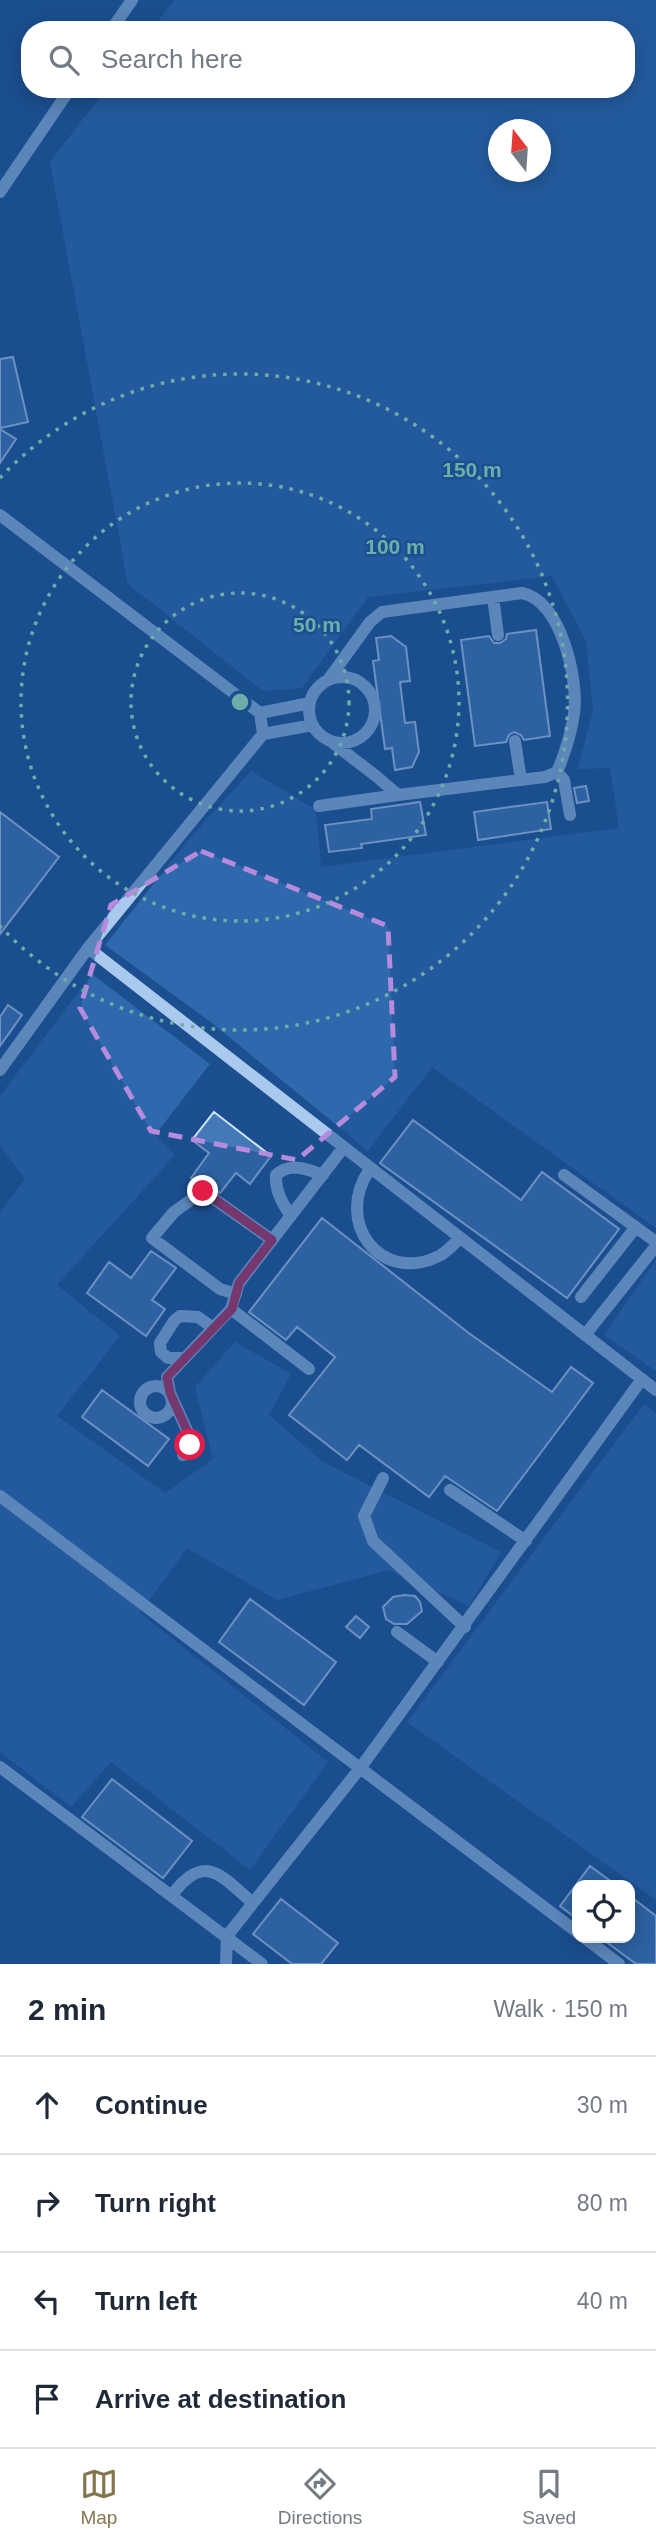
<!DOCTYPE html>
<meta charset="utf-8">
<style>
:root{--surface:#fff;--page:#f2f2f3;--text:#1f2937;--muted:#747a83;--line:#e0e1e3;--accent:#84754c}
body{margin:0;font-family:Arial,sans-serif;background:var(--page);color:var(--text)}
.controls{position:absolute;right:21px;bottom:21px;display:grid;overflow:hidden;border-radius:14px;box-shadow:0 4px 18px #0003}
.controls button{width:63px;height:63px;display:grid;place-items:center;padding:0;border:0;border-bottom:2px solid var(--line);background:var(--surface);color:var(--text);font:35px sans-serif}
.compass{position:absolute;left:488px;top:119px;width:63px;height:63px;border-radius:50%;background:var(--surface);box-shadow:0 4px 18px #0003;rotate:343deg}
.stop{position:absolute;width:21px;height:21px;margin:-16px;border:5px solid #e11d48;border-radius:50%;background:#fff}
.stop.end{background:#e11d48;border-color:#fff;box-shadow:0 2px 7px #0008}
.list{margin:0;padding:0;list-style:none}
h2{display:flex;justify-content:space-between;align-items:center;height:91px;margin:0;padding:0 28px;font-size:30px}
h2 small{font-size:23px;font-weight:400;color:var(--muted)}
.list li{display:grid;grid-template-columns:46px 1fr auto;gap:21px;align-items:center;box-sizing:border-box;height:98px;padding:0 28px;border-top:2px solid var(--line)}
.list b{display:block;font-size:26px;white-space:nowrap}
.list em{font-size:23px;font-style:normal;color:var(--muted)}
.icon{flex:none;width:38px;height:38px;fill:none;stroke:currentColor;stroke-width:2;stroke-linecap:round;stroke-linejoin:round}
.map{position:relative;flex:none;width:656px;height:1964px;overflow:hidden}
.search{position:absolute;background:var(--surface);box-shadow:0 4px 18px #0003;left:21px;right:21px;top:21px;height:77px;display:flex;align-items:center;gap:18px;box-sizing:border-box;padding:0 24px;border-radius:28px;color:var(--muted);font-size:26px}
.sheet{height:483px;background:var(--surface)}
nav{display:flex;justify-content:space-around;align-items:center;box-sizing:border-box;height:98px;border-top:2px solid var(--line);background:var(--surface);font-size:19px;color:var(--muted)}
nav a{display:grid;justify-items:center;gap:4px}
nav .on{color:var(--accent)}
.map>svg:first-child{display:block}
.green{fill:#2e69ad;fill-rule:evenodd}
.building{fill:#4478b7;stroke:#cfe3fa;stroke-width:2}
.lines{fill:none;stroke-linecap:round;stroke-linejoin:round}
.minor{stroke:#a9c9ee;stroke-width:12}
.route{stroke:#e11d48;stroke-width:9}
.marked{fill:none;stroke:#b68bdc;stroke-width:5;stroke-dasharray:14 9;stroke-linejoin:round}
.ring{fill:none;stroke:#6fada8;stroke-width:3.5;stroke-dasharray:3.5 7}
.centre{fill:#6fada8;stroke:#1b4f8f;stroke-width:3.5}
.ring-label{font-size:21px;text-anchor:middle;font-weight:bold;fill:#6fada8;stroke:#1b4f8f;stroke-width:5;stroke-linejoin:round;paint-order:stroke}
</style>
<div class="map">
<svg width="656" height="1964" viewBox="0 0 656 1964">
<rect width="100%" height="100%" fill="#1b4f8f"/>
<path class="green" d="M 174,0 L 656,0 L 656,1228 L 432,1067 L 368,1151 L 212,1023 L 105,945 L 189,839 L 251,771 L 316,810 L 321,867 L 619,828 L 610,768 L 578,769 L 593,710 L 586,641 L 552,576 L 368,597 L 302,688 L 263,691 L 128,584 L 50,162 L 106,89 L 626,89 L 626,30 L 151,30 ZM 498,130 L 540,130 L 540,172 L 498,172 Z
M 92,974 L 210,1064 L 155,1135 L 175,1155 L 57,1285 L 120,1336 L 57,1416 L 165,1493 L 213,1459 L 195,1387 L 235,1342 L 291,1374 L 269,1415 L 323,1462 L 501,1552 L 469,1606 L 389,1570 L 277,1600 L 187,1548 L 140,1613 L 328,1762 L 250,1870 L 111,1762 L 71,1807 L 0,1752 L 0,1213 L 25,1179 L 0,1146 L 0,1096 Z
M 656,1260 L 656,1371 L 604,1335 Z
M 644,1404 L 656,1413 L 656,1900 L 407,1722 Z"/>
<path class="building" d="M 13,357 L 28,422 L 0,428 L 0,359 Z
M 0,429 L 16,439 L 0,463 Z
M 536,630 L 550,736 L 524,740 L 521,735 L 514,732 L 509,735 L 506,742 L 475,746 L 461,640 L 489,636 L 494,643 L 500,643 L 506,639 L 507,634 Z
M 391,636 L 406,647 L 410,681 L 400,682 L 405,723 L 415,722 L 419,752 L 412,767 L 395,770 L 392,748 L 385,749 L 373,661 L 379,660 L 376,638 Z
M 586,786 L 589,801 L 577,803 L 574,788 Z
M 420,802 L 426,835 L 361,844 L 362,848 L 329,852 L 325,825 L 372,819 L 371,809 Z
M 547,802 L 551,829 L 478,840 L 474,812 Z
M 0,812 L 59,857 L 0,934 Z
M 8,1005 L 22,1015 L 0,1046 L 0,1017 Z
M 214,1112 L 271,1156 L 250,1184 L 236,1173 L 220,1193 L 208,1184 L 199,1183 L 191,1178 L 209,1153 L 192,1140 Z
M 413,1120 L 521,1200 L 542,1172 L 619,1229 L 567,1298 L 380,1163 Z
M 322,1218 L 470,1334 L 552,1392 L 571,1367 L 593,1383 L 497,1511 L 445,1476 L 429,1497 L 359,1445 L 347,1460 L 289,1415 L 335,1357 L 297,1327 L 286,1340 L 249,1312 Z
M 151,1251 L 176,1268 L 152,1300 L 165,1309 L 146,1336 L 87,1293 L 109,1262 L 131,1278 Z
M 102,1390 L 169,1439 L 148,1466 L 82,1417 Z
M 404,1595 L 415,1596 L 420,1602 L 422,1611 L 407,1624 L 394,1624 L 386,1619 L 383,1607 L 393,1597 Z
M 250,1599 L 336,1662 L 304,1705 L 219,1642 Z
M 356,1616 L 369,1627 L 360,1638 L 346,1627 Z
M 112,1779 L 192,1841 L 163,1878 L 82,1817 Z
M 590,1866 L 616,1885 L 577,1885 L 577,1919 L 560,1906 Z
M 630,1896 L 656,1916 L 656,1964 L 636,1964 L 601,1938 L 630,1938 Z
M 281,1899 L 338,1943 L 321,1964 L 292,1964 L 253,1934 Z"/>
<g class="lines">
<path class="minor" d="M 111,30 L 132,0
M 0,192 L 70,89
M 0,515 L 260,713 L 263,734 L 88,948 L 0,1070
M 493,597 L 498,635
M309 710a33 33 0 1 1 66 0a33 33 0 1 1-66 0Z
M 328,680 L 370,622 L 382,612 L 522,593 C 561,600 579,680 574,714 C 571,734 565,753 557,772 L 545,777 L 398,795 L 376,776 L 329,740
M 260,713 L 310,703
M 263,734 L 313,725
M 515,741 L 521,780
M 557,772 L 564,780 L 570,815
M 319,806 L 398,795
M 88,948 L 656,1390
M 370,1169 C 333,1222 381,1285 439,1256 C 447,1252 454,1244 460,1238
M 564,1175 L 656,1242
M 291,1216 C 282,1203 275,1191 276,1175 C 289,1162 307,1169 323,1175
M 236,1294 L 220,1289 L 152,1238 L 174,1212 L 203,1191 L 272,1240
M 581,1297 L 636,1227
M 231,1309 L 309,1369
M 585,1335 L 656,1246
M 185,1358 L 168,1358 L 161,1352 L 160,1343 L 174,1321 L 180,1316 L 198,1317 L 213,1328
M140 1402a16 16 0 1 1 32 0a16 16 0 1 1-32 0Z
M 183,1455 L 190,1445 L 190,1437 L 170,1393 L 167,1377 L 231,1309 L 239,1283 L 343,1148
M 383,1478 L 364,1516 L 373,1541 L 465,1627
M 450,1490 L 526,1541
M 0,1496 L 577,1932
M 397,1632 L 438,1662
M 0,1767 L 262,1964
M 172,1895 C 205,1851 221,1876 253,1903
M 585,1938 L 619,1964
M 226,1964 L 227,1936 L 361,1767 L 642,1379"/>
</g>
<g class="lines">
<path class="route" d="M 190,1445 L 190,1437 L 170,1393 L 167,1377 L 232,1309 L 239,1283 L 272,1240 L 203,1191"/>
</g>
<path d="M0 0H656V1964H0ZM 201,851 L 388,926 L 395,1077 L 297,1160 L 151,1131 L 80,1008 L 111,905 Z" fill="#1b4f8f" fill-opacity=".55" fill-rule="evenodd"/>
<path class="marked" d="M 201,851 L 388,926 L 395,1077 L 297,1160 L 151,1131 L 80,1008 L 111,905 Z"/>
<g class="ring">
<circle cx="240" cy="702" r="109"/>
<circle cx="240" cy="702" r="219"/>
<path d="M0 478A328 328 0 1 1 0 926"/>
</g>
<circle cx="240" cy="702" r="10" class="centre"/>
<g class="ring-label">
<text x="472" y="477">150 m</text>
<text x="395" y="554">100 m</text>
<text x="317" y="632">50 m</text>
</g>
</svg>
<div class="controls">
<button><svg class="icon" aria-label="locate" viewBox="0 0 24 24"><circle cx="12" cy="12" r="6"/><path d="M12 2v4M12 18v4M2 12h4M18 12h4"/></svg></button>
</div>
<svg class="compass" viewBox="-18 -18 36 36"><path d="M0-13l5 13h-10z" fill="#e53935"/><path d="M0 13l5-13h-10z" fill="#747a83"/></svg>
<div class="stop" style="left:190px;top:1445px"></div>
<div class="stop end" style="left:203px;top:1191px"></div>
<div class="search"><svg class="icon" aria-label="search" viewBox="0 0 24 24"><circle cx="10" cy="10" r="6"/><path d="M15 15l6 6"/></svg>Search here</div>
</div>
<section class="sheet">
<h2>2 min<small>Walk · 150 m</small></h2>
<ul class="list">
<li><svg class="icon" aria-label="ahead" viewBox="0 0 24 24"><path d="M12 20V5M6 11l6-6 6 6"/></svg><div><b>Continue</b></div><em>30 m</em></li>
<li><svg class="icon" aria-label="right" viewBox="0 0 24 24"><path d="M7 20v-9h11M14 6l5 5-5 5"/></svg><div><b>Turn right</b></div><em>80 m</em></li>
<li><svg class="icon" aria-label="left" viewBox="0 0 24 24"><path d="M17 20v-9H6M10 6l-5 5 5 5"/></svg><div><b>Turn left</b></div><em>40 m</em></li>
<li><svg class="icon" aria-label="arrive" viewBox="0 0 24 24"><path d="M6 21V4h12l-3 4 3 4H6"/></svg><div><b>Arrive at destination</b></div></li>
</ul>
</section>
<nav>
<a class="on"><svg class="icon" aria-label="map" viewBox="0 0 24 24"><path d="M3 6l6-2 6 2 6-2v14l-6 2-6-2-6 2zM9 4v14M15 6v14"/></svg>Map</a>
<a><svg class="icon" aria-label="directions" viewBox="0 0 24 24"><path d="M12 3l9 9-9 9-9-9zM9 14v-3h6M13 9l2 2-2 2"/></svg>Directions</a>
<a><svg class="icon" aria-label="saved" viewBox="0 0 24 24"><path d="M7 4h10v16l-5-4-5 4z"/></svg>Saved</a>
</nav>
